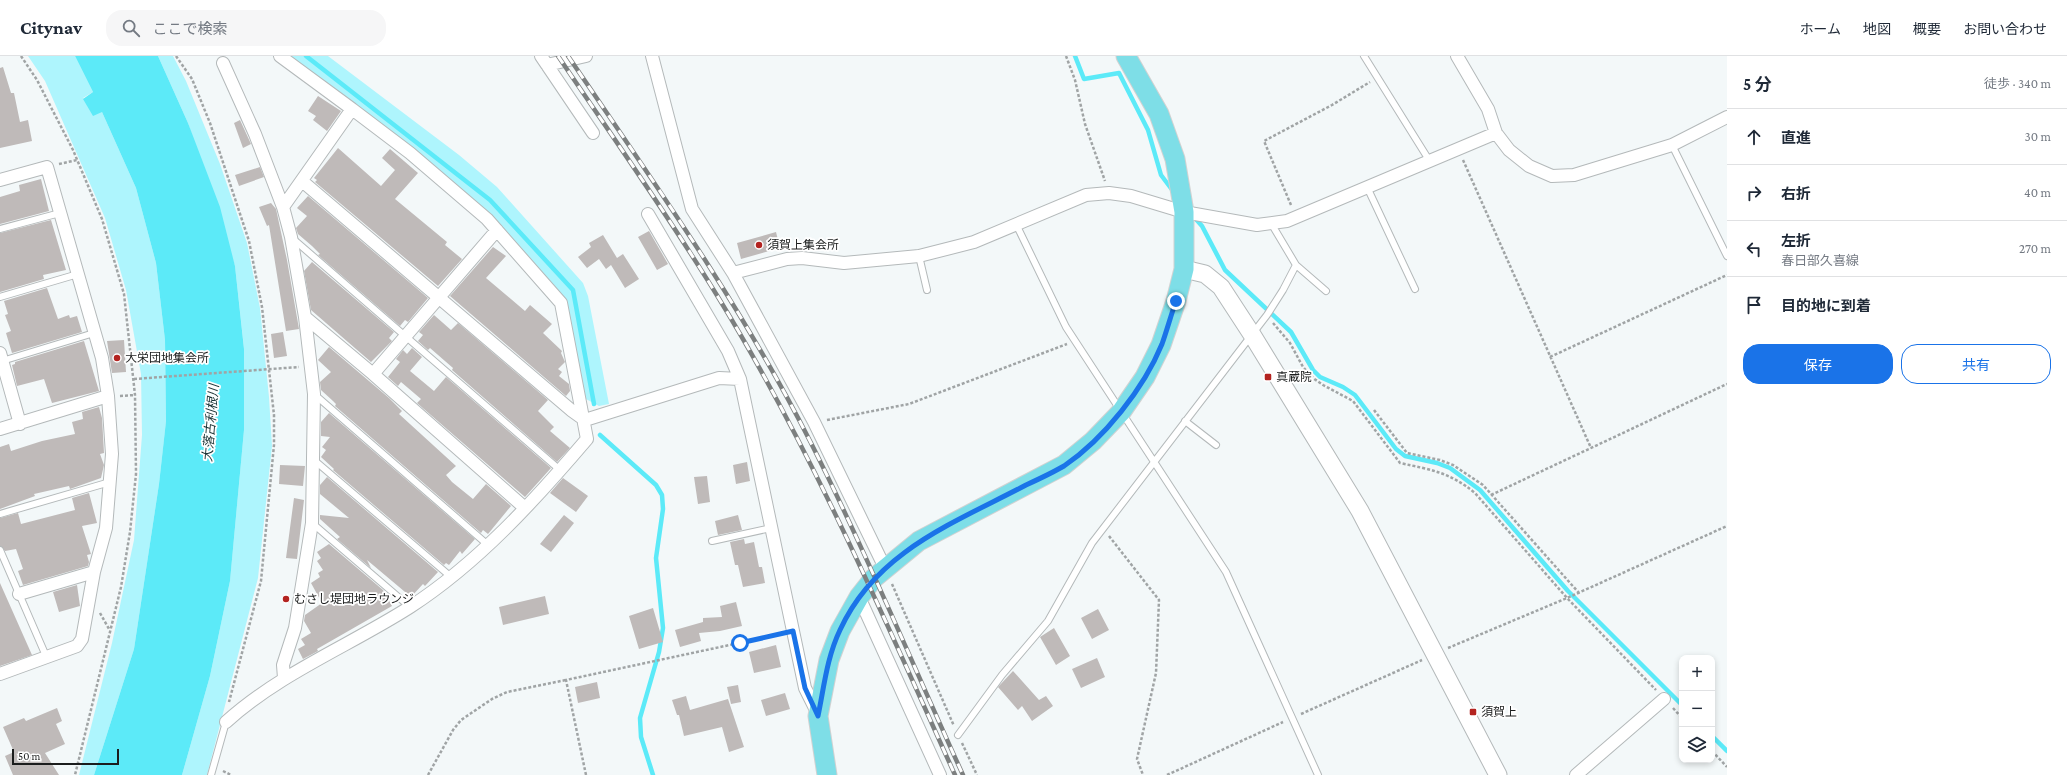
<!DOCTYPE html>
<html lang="ja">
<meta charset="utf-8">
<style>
:root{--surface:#fff;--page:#f6f6f7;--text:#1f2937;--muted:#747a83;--line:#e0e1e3;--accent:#1a73e8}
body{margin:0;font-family:"Crimson Pro","Noto Sans JP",serif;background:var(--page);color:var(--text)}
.controls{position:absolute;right:12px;bottom:12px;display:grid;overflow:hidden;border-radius:8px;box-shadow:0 2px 6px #0003}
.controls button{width:36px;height:36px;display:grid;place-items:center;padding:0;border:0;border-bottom:1px solid var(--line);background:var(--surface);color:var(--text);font:20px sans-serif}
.scale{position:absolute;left:12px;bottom:10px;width:107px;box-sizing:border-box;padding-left:4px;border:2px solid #1b1d1d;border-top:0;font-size:11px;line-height:14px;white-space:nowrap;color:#1b1d1d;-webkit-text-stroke:3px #fff;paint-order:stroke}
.stop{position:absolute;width:12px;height:12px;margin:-9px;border:3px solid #1a73e8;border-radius:50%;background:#fff}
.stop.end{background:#1a73e8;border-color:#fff;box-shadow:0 1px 4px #0008}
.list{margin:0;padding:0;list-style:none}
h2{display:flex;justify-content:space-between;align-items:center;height:52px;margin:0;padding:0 16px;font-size:17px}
h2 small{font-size:13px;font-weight:400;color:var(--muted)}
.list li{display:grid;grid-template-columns:26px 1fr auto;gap:12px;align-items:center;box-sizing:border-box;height:56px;padding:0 16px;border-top:1px solid var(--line)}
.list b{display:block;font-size:15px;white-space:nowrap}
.list p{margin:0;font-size:13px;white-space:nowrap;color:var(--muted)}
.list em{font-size:13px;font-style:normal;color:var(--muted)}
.actions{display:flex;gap:8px;padding:12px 16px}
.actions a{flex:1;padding:9px 0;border:1px solid var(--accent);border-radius:16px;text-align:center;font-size:14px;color:var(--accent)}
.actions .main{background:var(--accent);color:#fff}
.icon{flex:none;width:22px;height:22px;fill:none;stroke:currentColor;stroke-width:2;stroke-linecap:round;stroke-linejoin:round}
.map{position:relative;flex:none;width:1727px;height:719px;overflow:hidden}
header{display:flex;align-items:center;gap:24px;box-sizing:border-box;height:56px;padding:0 20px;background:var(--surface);border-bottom:1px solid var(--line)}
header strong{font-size:19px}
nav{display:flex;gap:22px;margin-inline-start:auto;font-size:14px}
.search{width:280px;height:36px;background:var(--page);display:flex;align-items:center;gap:10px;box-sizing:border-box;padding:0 14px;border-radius:16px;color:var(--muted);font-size:15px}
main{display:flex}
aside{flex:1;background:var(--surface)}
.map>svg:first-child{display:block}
.green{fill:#aef5fd}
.water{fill:#5ceaf8}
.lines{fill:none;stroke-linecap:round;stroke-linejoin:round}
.stream{stroke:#5ceaf8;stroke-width:4.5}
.building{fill:#bfbab9}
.lane-casing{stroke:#b4b9ba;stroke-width:8}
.street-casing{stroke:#b4b9ba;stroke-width:14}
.secondary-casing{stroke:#b4b9ba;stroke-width:19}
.primary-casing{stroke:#d1d2d2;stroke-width:21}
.path{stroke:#a0a4a5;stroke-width:2.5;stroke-dasharray:3 2;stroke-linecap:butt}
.lane{stroke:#fff;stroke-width:6}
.street{stroke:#fff;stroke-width:12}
.secondary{stroke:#fff;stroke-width:17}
.primary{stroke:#7edee7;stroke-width:19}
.rail-casing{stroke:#7c7f7f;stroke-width:4.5}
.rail{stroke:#fff;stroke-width:3;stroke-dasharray:9;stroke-linecap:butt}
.route{stroke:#1a73e8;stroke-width:5}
.poi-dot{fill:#b32320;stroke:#fff;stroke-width:1.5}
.labels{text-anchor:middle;stroke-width:3.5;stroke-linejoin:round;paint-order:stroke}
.poi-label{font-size:12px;fill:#1b1d1d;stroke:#fff;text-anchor:start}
.water-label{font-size:13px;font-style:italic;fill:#1b3335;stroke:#fff}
</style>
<header>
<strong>Citynav</strong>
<div class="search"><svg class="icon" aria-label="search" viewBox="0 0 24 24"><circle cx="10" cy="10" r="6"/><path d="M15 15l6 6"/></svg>ここで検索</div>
<nav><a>ホーム</a><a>地図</a><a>概要</a><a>お問い合わせ</a></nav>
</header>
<main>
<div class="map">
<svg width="1727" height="719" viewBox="0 0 1727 719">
<rect width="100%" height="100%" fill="#f3f8f9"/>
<path class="green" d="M 28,0 L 75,0 L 93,36 L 83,42 L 102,56 L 136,132 L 156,207 L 165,284 L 166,365 L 159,428 L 134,593 L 94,719 L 79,719 L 112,587 L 134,484 L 142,379 L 141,318 L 126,234 L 105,162 L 45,25 Z
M 158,0 L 173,0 L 186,25 L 220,108 L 247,187 L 260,252 L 269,341 L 272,390 L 258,522 L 207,719 L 182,719 L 210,620 L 230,525 L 244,374 L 244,292 L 235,210 L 188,67 Z
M 288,0 L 328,0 L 459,99 L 497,131 L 583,227 L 588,240 L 609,348 L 599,350 L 584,342 L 565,244 L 492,159 L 379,68 Z"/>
<path class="water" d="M 75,0 L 158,0 L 188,67 L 220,151 L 235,210 L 244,293 L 244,374 L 230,525 L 210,620 L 182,719 L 94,719 L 134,593 L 159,428 L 166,365 L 165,284 L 156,207 L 136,132 L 102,56 L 93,60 L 83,43 L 93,36 Z"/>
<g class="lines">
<path class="stream" d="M 306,0 L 490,144 L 573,234 L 594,348
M 1075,0 L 1084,23 L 1119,17 L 1148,74 L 1161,119 L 1173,135
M 1194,161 L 1202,170 L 1225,214 L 1291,276 L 1313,314 L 1320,321 L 1343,331 L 1355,339 L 1396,393 L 1405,400 L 1437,407 L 1450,412 L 1480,434 L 1568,535 L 1682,649
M 600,379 L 656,429 L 662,439 L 663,453 L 656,502 L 663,572 L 659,596 L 640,662 L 641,681 L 653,719
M 1712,680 L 1727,695"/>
</g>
<path class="building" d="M 3,11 L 11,37 L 14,37 L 20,66 L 28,64 L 32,85 L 0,92 L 0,12 Z
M 318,40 L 341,55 L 327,75 L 313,64 L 316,60 L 308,55 Z
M 240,64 L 251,88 L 243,92 L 234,67 Z
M 338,92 L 381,130 L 395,114 L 382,102 L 390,93 L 418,117 L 395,143 L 447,186 L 445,189 L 462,203 L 438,230 L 315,126 L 317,124 L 314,122 Z
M 260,111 L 264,121 L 239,130 L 235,119 Z
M 41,123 L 49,155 L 0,168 L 0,141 L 20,135 L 19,129 Z
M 308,140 L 428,242 L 408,266 L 405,264 L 400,270 L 318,199 L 320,198 L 312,190 L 298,178 L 296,172 L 307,160 L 297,152 Z
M 271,147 L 276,153 L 287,204 L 299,273 L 286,275 L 269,169 L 267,170 L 259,151 Z
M 51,164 L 66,214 L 43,219 L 44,223 L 0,236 L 0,177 Z
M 649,175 L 668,208 L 657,214 L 638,181 Z
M 776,176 L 780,192 L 741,203 L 737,187 Z
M 603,179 L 617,202 L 623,198 L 639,223 L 625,232 L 611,209 L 606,213 L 599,203 L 587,212 L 578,201 L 591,191 L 589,187 Z
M 493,191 L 506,200 L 486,222 L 525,255 L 530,249 L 552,268 L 543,277 L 562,295 L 561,297 L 565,306 L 558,313 L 562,316 L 559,320 L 569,328 L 570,335 L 566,340 L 450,240 Z
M 312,206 L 394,276 L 389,282 L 392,285 L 371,306 L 311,254 L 304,215 Z
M 47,232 L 58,263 L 69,259 L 70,262 L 77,260 L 82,276 L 12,297 L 6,277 L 11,275 L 5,259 L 8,258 L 4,245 Z
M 434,259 L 451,274 L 458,267 L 548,344 L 538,355 L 554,371 L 550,375 L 570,392 L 557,406 L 452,314 L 453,312 L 430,292 L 428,294 L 418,285 L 423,279 L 419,276 Z
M 283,276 L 287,300 L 274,302 L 271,278 Z
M 124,284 L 126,316 L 112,317 L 107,285 Z
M 84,285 L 99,335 L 52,347 L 44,323 L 17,330 L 12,309 L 15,308 L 15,306 Z
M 329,291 L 389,342 L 402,355 L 399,358 L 456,410 L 446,419 L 452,426 L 473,443 L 486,428 L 511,450 L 488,478 L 483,474 L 481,477 L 335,350 L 336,348 L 333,345 L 321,334 L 320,326 L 331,316 L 318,304 Z
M 412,292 L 422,301 L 410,315 L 434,335 L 446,321 L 551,412 L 525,441 L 417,347 L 421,343 L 401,326 L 398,330 L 388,321 L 400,306 L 396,303 L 403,294 L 407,298 Z
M 99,351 L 102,362 L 104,397 L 100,398 L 104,409 L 101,422 L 70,433 L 69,430 L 34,438 L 35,440 L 0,453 L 0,391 L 9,388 L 11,395 L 42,385 L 75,378 L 72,366 L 83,363 L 82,356 Z
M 329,357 L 475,483 L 462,498 L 460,495 L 449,509 L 446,507 L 444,509 L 333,414 L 334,413 L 321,401 L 326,394 L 322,391 L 330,381 L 321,380 L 321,366 Z
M 747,406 L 750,425 L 736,428 L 733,409 Z
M 280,409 L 305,410 L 303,430 L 279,428 Z
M 707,420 L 710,446 L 698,448 L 694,421 Z
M 327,421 L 438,516 L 425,530 L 423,528 L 411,541 L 367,504 L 371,512 L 337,483 L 340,481 L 320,463 L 320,459 L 349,462 L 320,438 L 320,429 Z
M 563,422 L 588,440 L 576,456 L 550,437 Z
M 89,437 L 97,467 L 82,470 L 91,498 L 87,499 L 89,506 L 88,510 L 23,529 L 18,515 L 23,513 L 16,493 L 5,495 L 0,490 L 0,462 L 18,457 L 21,468 L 75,454 L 72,442 Z
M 294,442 L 304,444 L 297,503 L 286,502 Z
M 564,459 L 574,467 L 551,496 L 540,488 Z
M 738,459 L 742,474 L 718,479 L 715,465 Z
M 744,483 L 745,488 L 754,486 L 759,511 L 762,511 L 765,527 L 743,531 L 738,509 L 735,509 L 730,486 Z
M 329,488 L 383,534 L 392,550 L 317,593 L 318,595 L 303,603 L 298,593 L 305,589 L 301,583 L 311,577 L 304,565 L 305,559 L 322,547 L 311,527 L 320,521 L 318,517 L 323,514 L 317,505 L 321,502 L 317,496 Z
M 0,527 L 32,599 L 0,610 Z
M 77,529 L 80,550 L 59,556 L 53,536 Z
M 545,540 L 549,558 L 503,569 L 499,551 Z
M 736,546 L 742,570 L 720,575 L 699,577 L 701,585 L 680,591 L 675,574 L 703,566 L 703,562 L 722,561 L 720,550 Z
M 653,552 L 663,586 L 639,593 L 629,560 Z
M 1098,553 L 1109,574 L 1092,583 L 1081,562 Z
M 1054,572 L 1070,600 L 1056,609 L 1040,581 Z
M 776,589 L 781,611 L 754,617 L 749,596 Z
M 1097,602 L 1105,621 L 1081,632 L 1072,613 Z
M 1013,615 L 1039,644 L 1046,640 L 1053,650 L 1032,665 L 1022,650 L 1018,654 L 998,631 Z
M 597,626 L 600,642 L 578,647 L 575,631 Z
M 738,629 L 741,646 L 731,648 L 727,631 Z
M 785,637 L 790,653 L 766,660 L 761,644 Z
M 686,640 L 690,654 L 728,643 L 744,691 L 729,696 L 722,671 L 684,680 L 679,659 L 677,659 L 672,644 Z
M 57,652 L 62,665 L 56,668 L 65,688 L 45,697 L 59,719 L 13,719 L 5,700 L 14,696 L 3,671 L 24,662 L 26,665 Z"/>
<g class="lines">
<g class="lane-casing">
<path id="lane" d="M 1364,0 L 1429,104
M 1672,89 L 1727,200
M 1367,131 L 1415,233
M 1016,168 L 1066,271 L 1226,516 L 1318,719
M 0,173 L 60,157
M 292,182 L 560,414
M 919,200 L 927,234
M 1296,209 L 1326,235
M 0,241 L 78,218
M 2,305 L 94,277
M 314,338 L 488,489
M 1185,365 L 1216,389
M 314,404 L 450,520
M 0,458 L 110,426
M 312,467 L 410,551
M 712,485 L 771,472
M 0,494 L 46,600
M 958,679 L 1002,619 L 1048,565 L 1092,487 L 1267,259 L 1283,234 L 1296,209 L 1271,167
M 211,719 L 226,666"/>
</g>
<g class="street-casing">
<path id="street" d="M 280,0 L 352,53
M 541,0 L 593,77
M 652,0 L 692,153 L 733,217 L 814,366 L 885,512
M 1457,0 L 1488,53 L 1496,77
M 223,7 L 255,78 L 283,151 L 291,181 L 305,261 L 314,338 L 312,467 L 295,572 L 283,609 L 284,622
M 547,9 L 586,0
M 0,124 L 47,111 L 102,302 L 108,340 L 112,398 L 106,472 L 94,516 L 82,583 L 77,590 L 0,618
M 302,125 L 571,354 L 585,364 L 719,322 L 740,323 L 805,632 L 818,658
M 648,158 L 728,295 L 740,323
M 733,217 L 787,203 L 802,202 L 844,207 L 919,200 L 974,186 L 1086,139 L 1109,137 L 1131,140 L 1184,156 L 1257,169 L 1287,165 L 1496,77 L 1509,94 L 1529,110 L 1552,120 L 1574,119 L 1672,89 L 1727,61
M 305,261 L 373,318 L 525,452
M 0,297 L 20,368
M 373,318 L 497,174
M 0,373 L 108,340
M 19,538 L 94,516
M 859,541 L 940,719
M 226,666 C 280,617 349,590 410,551 C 478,507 535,444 587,383 L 561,247 L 487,163 L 410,97 L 352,53 L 283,151
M 1576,719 L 1664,643"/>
</g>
<g class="secondary-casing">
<path id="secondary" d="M 1184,213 L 1205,218 L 1221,231 L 1251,277 L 1360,455 L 1498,719"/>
</g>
<g class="primary-casing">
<path id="primary" d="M 827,719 L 818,660 L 829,604 L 840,575 L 859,541 L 874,522 L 919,485 L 1064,409 L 1093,385 L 1121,356 L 1145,321 L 1161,289 L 1176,245 L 1184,213 L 1184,156 L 1175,103 L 1159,58 L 1126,0"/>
</g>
<path class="path" d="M 21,0 L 37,24 L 73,94 L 102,163 L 124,238 L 135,339 L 136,418 L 130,476 L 121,531 L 75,719
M 176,0 L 192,23 L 210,67 L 249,185 L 262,251 L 274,359 L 274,389 L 261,525 L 229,646
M 1066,0 L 1075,24 L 1085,68 L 1105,125
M 1463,104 L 1591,392
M 59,108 L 77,104
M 1291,149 L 1264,85 L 1332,49 L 1370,26
M 1273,267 L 1290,287 L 1303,311 L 1313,322 L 1323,329 L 1353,345 L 1400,407 C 1432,414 1449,416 1475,437 L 1567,542 L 1656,634
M 1550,301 L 1727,219
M 134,323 L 299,311
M 120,340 L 135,339
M 1374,354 L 1407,397 L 1440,404 L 1453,409 L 1483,429 L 1579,537
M 827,364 L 909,348 L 1067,288
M 1491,439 L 1727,328
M 1109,480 L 1159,544 L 1156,617 L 1137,703 L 1143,719
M 892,528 L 954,670
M 100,557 L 109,573
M 1448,592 L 1567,542 L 1727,470
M 1673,652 L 1682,662
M 1301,658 L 1422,604
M 962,687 L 977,719
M 1712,695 L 1727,711
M 223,715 L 231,719
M 428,719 L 453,674 L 461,664 L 492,643 L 507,636 L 566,624
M 586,719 L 566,624 L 781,578
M 1167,719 L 1283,666"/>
<use href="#lane" class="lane"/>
<use href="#street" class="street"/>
<use href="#secondary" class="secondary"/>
<use href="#primary" class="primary"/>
<g class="rail-casing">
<path id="rail" d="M 558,0 C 612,80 668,159 718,241 C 811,393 882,557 955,719
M 568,0 C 653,125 741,249 810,385 C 865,494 912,607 963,719"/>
</g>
<use href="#rail" class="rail"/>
</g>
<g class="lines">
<path class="route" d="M 740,587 L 793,575 L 805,632 L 818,660 C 824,631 827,601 840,574 C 876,495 954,467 1026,429 C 1039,423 1052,417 1064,410 C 1104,383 1144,332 1162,288 C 1167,274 1171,259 1176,245"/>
</g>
<g class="poi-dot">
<circle cx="759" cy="189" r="4"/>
<circle cx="117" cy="302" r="4"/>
<rect x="1264" y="317" width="8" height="8" rx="2"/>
<circle cx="286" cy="543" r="4"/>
<rect x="1469" y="652" width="8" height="8" rx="2"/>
</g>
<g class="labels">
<g class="poi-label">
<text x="767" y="193">須賀上集会所</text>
<text x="125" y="306">大栄団地集会所</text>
<text x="1276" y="325">真蔵院</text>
<text x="294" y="547">むさし堤団地ラウンジ</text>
<text x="1481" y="660">須賀上</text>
</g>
<g class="water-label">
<text transform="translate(210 367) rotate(-85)" y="5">大落古利根川</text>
</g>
</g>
</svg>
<div class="controls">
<button>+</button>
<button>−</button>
<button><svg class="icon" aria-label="layers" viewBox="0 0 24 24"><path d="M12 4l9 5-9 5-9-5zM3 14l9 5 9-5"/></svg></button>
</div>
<div class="scale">50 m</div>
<div class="stop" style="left:740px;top:587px"></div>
<div class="stop end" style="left:1176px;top:245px"></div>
</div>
<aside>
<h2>5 分<small>徒歩 · 340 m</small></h2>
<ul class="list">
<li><svg class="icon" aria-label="ahead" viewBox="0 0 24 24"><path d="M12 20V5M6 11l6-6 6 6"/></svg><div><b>直進</b></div><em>30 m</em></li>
<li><svg class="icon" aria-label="right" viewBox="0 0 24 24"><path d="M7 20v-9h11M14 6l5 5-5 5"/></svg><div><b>右折</b></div><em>40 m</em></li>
<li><svg class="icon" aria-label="left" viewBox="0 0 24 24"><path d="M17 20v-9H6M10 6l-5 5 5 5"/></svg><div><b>左折</b><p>春日部久喜線</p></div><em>270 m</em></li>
<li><svg class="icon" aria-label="arrive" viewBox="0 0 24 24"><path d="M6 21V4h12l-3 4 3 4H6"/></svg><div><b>目的地に到着</b></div></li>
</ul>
<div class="actions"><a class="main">保存</a><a>共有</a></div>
</aside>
</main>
